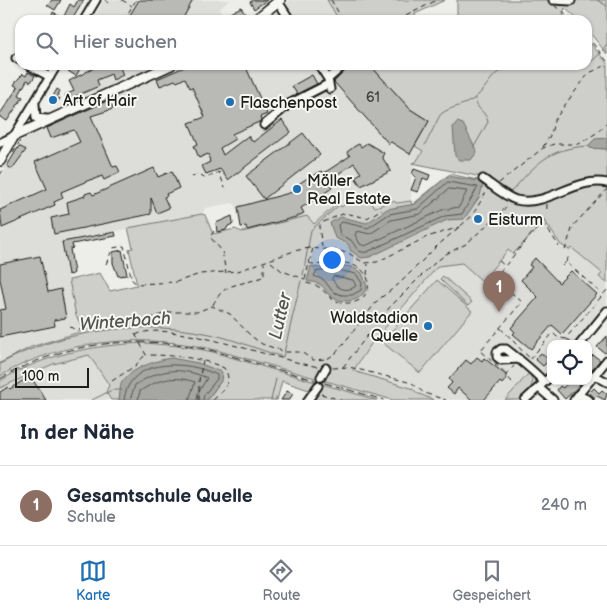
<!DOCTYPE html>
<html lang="de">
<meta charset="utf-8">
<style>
:root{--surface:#fff;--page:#f2f2f3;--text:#1f2937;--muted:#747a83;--line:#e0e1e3;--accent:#1f6fb2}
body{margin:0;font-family:"Balsamiq Sans",sans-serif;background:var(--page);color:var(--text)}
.controls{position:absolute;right:15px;bottom:15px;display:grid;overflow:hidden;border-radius:10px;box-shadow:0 1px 4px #0004}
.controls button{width:45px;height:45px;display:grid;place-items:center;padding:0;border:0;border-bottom:1px solid var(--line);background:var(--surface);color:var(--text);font:25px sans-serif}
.scale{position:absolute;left:15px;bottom:12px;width:74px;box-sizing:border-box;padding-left:5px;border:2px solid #1c1c1c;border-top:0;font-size:14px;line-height:18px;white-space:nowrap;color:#1c1c1c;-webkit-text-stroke:4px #f6f6f2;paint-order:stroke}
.you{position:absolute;left:331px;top:259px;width:18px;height:18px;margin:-12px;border:4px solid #fff;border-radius:50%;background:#1a73e8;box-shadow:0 0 0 8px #1a73e833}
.badge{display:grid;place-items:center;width:32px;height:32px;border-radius:50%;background:var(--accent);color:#fff;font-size:16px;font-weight:700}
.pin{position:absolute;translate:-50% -41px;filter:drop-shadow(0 1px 2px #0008)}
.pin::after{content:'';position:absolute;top:26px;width:18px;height:15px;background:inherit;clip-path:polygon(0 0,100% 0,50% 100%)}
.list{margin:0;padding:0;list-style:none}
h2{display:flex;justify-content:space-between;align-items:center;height:65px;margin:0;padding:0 20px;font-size:21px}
h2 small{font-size:16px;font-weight:400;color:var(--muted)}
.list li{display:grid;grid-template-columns:32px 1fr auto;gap:15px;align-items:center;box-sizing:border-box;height:80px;padding:0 20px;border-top:1px solid var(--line)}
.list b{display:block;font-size:19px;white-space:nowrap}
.list p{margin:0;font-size:16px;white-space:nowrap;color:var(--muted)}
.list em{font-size:16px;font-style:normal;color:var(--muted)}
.icon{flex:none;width:28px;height:28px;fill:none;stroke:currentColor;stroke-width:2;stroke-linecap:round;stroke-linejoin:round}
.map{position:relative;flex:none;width:607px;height:400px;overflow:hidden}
.search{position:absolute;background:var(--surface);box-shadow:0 1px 4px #0004;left:15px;right:15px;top:15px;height:55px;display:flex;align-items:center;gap:12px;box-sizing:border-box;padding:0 18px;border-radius:15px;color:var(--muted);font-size:19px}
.sheet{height:145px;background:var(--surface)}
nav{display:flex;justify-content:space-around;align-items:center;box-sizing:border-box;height:70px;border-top:1px solid var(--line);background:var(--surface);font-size:14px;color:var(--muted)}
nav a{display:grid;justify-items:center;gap:2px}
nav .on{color:var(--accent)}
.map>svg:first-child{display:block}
.built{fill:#ddddda}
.green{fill:#cececb;stroke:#757574}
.water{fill:#a6a6a3;stroke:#6f6f6d}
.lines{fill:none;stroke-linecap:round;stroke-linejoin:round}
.shore{stroke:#535352;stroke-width:1}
.stream{stroke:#6f6f6d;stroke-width:1}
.building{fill:#b9b9b6;stroke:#1c1c1c}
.minor-casing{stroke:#1c1c1c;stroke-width:11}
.major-casing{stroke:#1c1c1c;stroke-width:12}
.path{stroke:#1c1c1c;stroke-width:1;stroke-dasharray:5 4;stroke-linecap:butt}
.minor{stroke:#f6f6f2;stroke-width:7}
.major{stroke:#f6f6f2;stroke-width:9}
.rail{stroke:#1c1c1c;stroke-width:1;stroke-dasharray:8 4;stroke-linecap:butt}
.poi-dot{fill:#1f6fb2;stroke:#f6f6f2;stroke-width:2}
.labels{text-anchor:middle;stroke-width:4;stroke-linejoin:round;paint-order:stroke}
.number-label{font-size:14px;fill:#434342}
.poi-label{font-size:16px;fill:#1c1c1c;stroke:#f6f6f2;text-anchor:start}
.water-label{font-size:18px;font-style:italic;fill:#535352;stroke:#f6f6f2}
</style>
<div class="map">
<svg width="607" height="400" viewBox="0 0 607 400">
<rect width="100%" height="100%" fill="#edede9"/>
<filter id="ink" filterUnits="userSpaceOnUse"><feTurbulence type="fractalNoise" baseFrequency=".02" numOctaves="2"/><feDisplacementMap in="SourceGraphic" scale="10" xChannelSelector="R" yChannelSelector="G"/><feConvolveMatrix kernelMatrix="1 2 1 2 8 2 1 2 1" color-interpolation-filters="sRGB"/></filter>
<g filter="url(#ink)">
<path class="built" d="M 104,0 L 230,0 L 219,9 L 228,20 L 93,20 Z
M 290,0 L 327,0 L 339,20 L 267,20 Z
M 92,65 L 158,65 L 78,100 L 71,84 Z
M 187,65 L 370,65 L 410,109 L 429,121 L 415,145 L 423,150 L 416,163 L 412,163 L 415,164 L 411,173 L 411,201 L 386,203 L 375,207 L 355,199 L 341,207 L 338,203 L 314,224 L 307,217 L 242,232 L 235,204 L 232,203 L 205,208 L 202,214 L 62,242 L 76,316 L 89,326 L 89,329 L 31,347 L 0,363 L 0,178 L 18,147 L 24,139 L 46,127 Z
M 545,220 L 571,247 L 602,273 L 599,277 L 607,283 L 607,303 L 575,344 L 551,344 L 551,369 L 530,390 L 532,386 L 529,373 L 505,400 L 434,400 L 419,394 L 411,388 L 353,372 L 371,344 L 438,266 L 462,263 Z
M 145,339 L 190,344 L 216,350 L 393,400 L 377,400 L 189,347 L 145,343 L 119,344 L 69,352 L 48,359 L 0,381 L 0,376 L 3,374 L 69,349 L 119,340 Z
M 89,355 L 109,386 L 106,392 L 111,400 L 0,400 L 0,388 L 8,384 L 53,364 Z"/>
<path class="green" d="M 327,0 L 445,0 L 415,14 L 416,20 L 339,20 Z
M 457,0 L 607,0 L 607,54 L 587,29 L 587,20 L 578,20 L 565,8 L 563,15 L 568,20 L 454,20 L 457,15 Z
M 587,39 L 607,63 L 607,138 L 595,140 L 591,148 L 607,149 L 607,283 L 599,277 L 602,273 L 572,248 L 569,250 L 560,244 L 545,221 L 513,254 L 508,250 L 482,281 L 462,263 L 438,266 L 371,344 L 353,371 L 411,388 L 419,394 L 434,400 L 393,400 L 216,350 C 144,333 65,338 0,376 L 0,363 L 31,347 L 89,329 L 89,326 L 81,325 L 76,316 L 69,280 L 100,273 L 110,291 L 137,285 L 129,249 L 133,248 L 128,228 L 202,214 L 205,215 L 213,234 L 235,229 L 242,232 L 307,216 L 314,224 L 338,203 L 341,207 L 362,193 L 375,207 L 393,201 L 397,203 L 411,201 L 412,205 L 450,174 L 482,181 L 483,178 L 477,176 L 412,163 L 416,162 L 423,151 L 415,146 L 429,121 L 410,109 L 370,65 L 587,65 Z
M 443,276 L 472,302 L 468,306 L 440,279 Z
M 437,280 L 472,311 L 420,373 L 382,342 Z
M 145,343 L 189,347 L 213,352 L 377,400 L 305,400 L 312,391 L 282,381 L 277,400 L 207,400 L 221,381 L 144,366 C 127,377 122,378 119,400 L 111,400 L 106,392 L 109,385 L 89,355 L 53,364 L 0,388 L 0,381 C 44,354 94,345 145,343 Z
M 529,373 L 533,381 L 530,390 L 519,400 L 505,400 Z"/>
<path class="water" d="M 457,122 L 463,124 L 477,152 L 471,160 L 459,160 L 455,156 L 453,127 Z
M 607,138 L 607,149 L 590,148 L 588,146 L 595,139 Z
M 447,176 L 478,181 L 483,184 L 480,196 L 464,219 L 447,220 L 370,257 L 361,258 L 351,251 L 348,244 L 335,238 L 330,223 L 341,217 L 367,223 L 387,209 L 415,204 Z
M 333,264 L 352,267 L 362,273 L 367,286 C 363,303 342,304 330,296 C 326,292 324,286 319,284 C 316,282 311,282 307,281 L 311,266 L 320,268 Z
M 171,358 L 198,363 L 222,372 L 221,381 L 207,400 L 119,400 C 120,395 120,388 121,384 C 128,369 157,360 171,358 Z"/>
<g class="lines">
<path class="shore" d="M 448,182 L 478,187 L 462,214 L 445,216 L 367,252 C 357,254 356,246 351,240 L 340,235 L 338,225 L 342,222 L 368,228 L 389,214 L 417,209 Z
M 449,189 L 467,191 L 459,207 L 442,210 L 365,246 L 360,244 L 355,235 L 357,231 L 370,234 L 391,220 L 420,214 Z
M 333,269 L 356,274 L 362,283 L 361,290 L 352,295 L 342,295 L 333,292 L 324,280 L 314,276 L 316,272 Z
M 334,276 L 353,280 L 356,286 C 346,293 337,289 332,279 Z
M 124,400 C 129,357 187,360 217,375 L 217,379 L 204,395 L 203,400
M 130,400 L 135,385 C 160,369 179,366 207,378 L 198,393 L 197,400
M 138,400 L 140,391 C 159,379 173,375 195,382 L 189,400"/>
<path class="stream" d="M 597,0 L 607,6
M 425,145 C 428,140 439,116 441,114 C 451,106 466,106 476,97 C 488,87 492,71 509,67 C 549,57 579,88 607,44
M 474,147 L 488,122 C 486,111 476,110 475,99
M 510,193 C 536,164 548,148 589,146
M 303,275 L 311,230 L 339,205
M 0,364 C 58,331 134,321 199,332 C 227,336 256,349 283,357 L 301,281
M 92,400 L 112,390 L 122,390
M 271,400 L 276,379
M 276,400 L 276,397"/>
</g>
<path class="building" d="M 52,0 L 61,0 L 55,10 L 47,5 Z
M 78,0 L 84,0 L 73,18 L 71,16 L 68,20 L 57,20 L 51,16 L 53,12 L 63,18 L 70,4 L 74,7 Z
M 139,0 L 193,0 L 182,20 L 127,20 Z
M 253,0 L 267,0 L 254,9 L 250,2 Z
M 241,7 L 245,13 L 233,20 L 230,13 Z
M 72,65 L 82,65 L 76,76 L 68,71 Z
M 93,65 L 119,65 L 123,75 L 113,80 L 111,74 L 97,80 L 99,86 L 67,100 L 65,95 L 74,91 L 69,81 L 94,68 Z
M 189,65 L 245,65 L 267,114 L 260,117 L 261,120 L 259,122 L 232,134 L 235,139 L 220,148 L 223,155 L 248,136 L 253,142 L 282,120 L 291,132 L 228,180 L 220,169 L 206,174 L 202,166 L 210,162 L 208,154 L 199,158 L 195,148 L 194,146 L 198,144 L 189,123 L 205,117 L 192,87 L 190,88 L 185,78 L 177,82 L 175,80 L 160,86 L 157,79 Z
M 350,65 L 370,65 L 410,109 L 429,121 L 410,154 L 391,142 L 389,144 L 334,82 Z
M 28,72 L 35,76 L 31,82 L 27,80 L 19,95 L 23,97 L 7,121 L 0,117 L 0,114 L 18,87 L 14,85 L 17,80 L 23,74 L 26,76 Z
M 312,75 L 317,84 L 297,94 L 292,86 Z
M 57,89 L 60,91 L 55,100 L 60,98 L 56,105 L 50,102 Z
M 109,100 L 113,109 L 91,116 L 113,167 L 117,166 L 120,172 L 104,180 L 102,176 L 92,180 L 92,179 L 61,192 L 63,198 L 54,202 L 55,205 L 2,228 L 0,210 L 47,189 L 35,162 L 80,142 L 74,130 L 51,138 L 47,128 Z
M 303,133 L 320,155 L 264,199 L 246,176 Z
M 367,143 L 384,153 L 382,157 L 391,171 L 361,186 L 355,177 L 361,173 L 354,163 L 328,181 L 332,188 L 301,208 L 304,213 L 296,217 L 247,230 L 246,226 L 241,227 L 238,207 L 293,192 L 291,189 L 306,179 L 322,171 L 324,173 L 350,156 L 347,152 L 355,146 L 359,144 L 361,147 Z
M 19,146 L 26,150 L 12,169 L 7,166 Z
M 154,168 L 158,177 L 172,171 L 179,188 L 166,194 L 167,196 L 164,197 L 169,208 L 157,213 L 151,198 L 151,214 L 54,234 L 51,218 L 69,214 L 67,202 L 85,196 L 85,194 L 91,192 L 93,195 Z
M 414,169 L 430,175 L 428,180 L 423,178 L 418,192 L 411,190 L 416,177 L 412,174 Z
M 232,216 L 233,224 L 228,226 L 226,230 L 217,232 L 216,223 Z
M 115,232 L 116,236 L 72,244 L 73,248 L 70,249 L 74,273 L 71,275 L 68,274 L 62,242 Z
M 122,250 L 127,275 L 118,276 L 113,263 L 113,252 Z
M 40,256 L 48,292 L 61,289 L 66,318 L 54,320 L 55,326 L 0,337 L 0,310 L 6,309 L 0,279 L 0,264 Z
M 535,258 L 559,283 L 571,271 L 597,294 L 562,334 L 552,325 L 531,349 L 513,334 L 515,332 L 511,328 L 538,297 L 521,280 L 532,267 L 529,265 Z
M 607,336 L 607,351 L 605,353 L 597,347 Z
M 541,353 L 549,360 L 543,366 L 535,359 Z
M 593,355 L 600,360 L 588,374 L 588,360 Z
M 477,357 L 482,361 L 484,358 L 506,375 L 506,379 L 502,384 L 500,382 L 484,400 L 472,400 L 458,388 L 454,394 L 447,388 L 452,383 L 449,379 L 466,360 L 471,364 Z
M 30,376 L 46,400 L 0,400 L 0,392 L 8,387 L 10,389 Z
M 569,381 L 576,381 L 580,385 L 565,399 L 557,390 L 560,386 L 563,388 Z
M 594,388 L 599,393 L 602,390 L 607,394 L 605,400 L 597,396 L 595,398 L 589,393 Z
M 287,391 L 293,394 L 289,400 L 281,400 Z"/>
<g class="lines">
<g class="minor-casing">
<path id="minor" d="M 277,0 L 290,20
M 553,0 L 571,1
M 84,20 L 96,0
M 16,58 L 20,60
M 28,65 L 50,77
M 319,65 L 328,79 L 330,89
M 328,79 L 344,65
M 35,104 L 36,118 L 47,119
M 264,125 L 289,104 L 328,84
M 0,143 L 14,136 L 57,65
M 483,179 C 493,186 504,196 516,200 C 547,208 575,176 607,183
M 580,344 L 607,311
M 519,359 L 501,360 L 497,357 L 497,352 L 501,349 L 506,349 C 519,359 533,370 544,382
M 594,375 L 607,382
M 321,377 L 326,368
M 539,388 L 553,400
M 578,395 L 589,400
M 308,400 L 318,386
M 525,400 L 551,376
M 574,400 L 607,360"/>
</g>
<g class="major-casing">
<path id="major" d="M 255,20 L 280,0
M 0,161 L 14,136 L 171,65"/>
</g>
<path class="path" d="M 105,0 L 112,5
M 122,0 L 132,6
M 331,0 L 343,20
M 555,6 L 572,20
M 124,20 L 136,0
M 398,20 L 437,0
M 587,36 L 607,61
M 177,68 L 184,65
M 543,147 L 551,134 L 554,121 L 567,102 L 589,73 L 607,65
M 13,153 L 20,141
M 0,175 L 5,167
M 192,177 L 199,174 L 206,178 L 219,172 L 225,188
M 499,183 L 543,148 L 554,144 L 579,144 L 598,132 L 607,122
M 547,204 L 546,227 L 559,246
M 214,231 L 210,237 L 222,251 L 226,273
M 529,237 L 545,219
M 322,247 L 319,227 L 321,223 L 345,213 L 367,218 L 382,209
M 565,250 L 573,226 L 607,189
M 499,261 L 505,266 L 529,237
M 271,262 L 282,271 L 305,279
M 566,262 L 570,254
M 309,263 C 325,268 339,258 355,266 C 377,275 371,304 346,303 C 327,302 327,290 317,286 C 314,284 309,284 306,283 L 305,279 L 313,248
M 106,264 L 113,248 L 124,246 L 132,280 L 137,284 L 176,282 L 200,274 L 238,271 L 294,251 L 309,248 L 336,250 L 350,254 L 364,263 L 377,262 L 427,237 L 460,227
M 562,266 L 566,262 L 602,294
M 367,275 L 368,264
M 497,280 L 522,302 L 480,351 L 507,374
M 490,288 L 504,266
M 213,305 C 225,279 243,287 264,276 L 264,263
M 70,327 L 78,330 L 144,320 L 170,312 L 197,312 L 212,306 L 230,314 L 251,336 L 262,344 L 286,352 L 301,352 L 313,360 L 327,359 L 336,353 L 378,300 L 399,284 L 436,247 L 472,216 L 488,189
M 500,328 C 512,338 518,348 530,358
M 135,334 L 138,339
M 136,335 C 165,318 281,362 320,367
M 566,339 L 574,342
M 140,343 L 146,355 C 172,355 200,357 224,368 C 234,382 223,391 213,400
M 530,359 L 553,333 L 557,337 L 565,339 L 607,290
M 343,367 L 389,308 L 430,267 L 446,254 L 466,244 L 509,205
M 333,368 L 349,367 L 412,383 L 424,393 L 446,400
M 112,381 L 135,366 L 145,355
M 512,382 L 506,375 L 514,366
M 321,394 L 341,400
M 199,400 L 199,380 L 203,361"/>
<use href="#minor" class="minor"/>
<use href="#major" class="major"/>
<path class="rail" d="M 0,379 C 65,340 142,334 214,351 L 384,400"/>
</g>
</g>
<g class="poi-dot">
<circle cx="53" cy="100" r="5"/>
<circle cx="230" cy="102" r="5"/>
<circle cx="297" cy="189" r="5"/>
<circle cx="478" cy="219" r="5"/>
<circle cx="428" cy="326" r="5"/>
</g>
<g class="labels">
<g class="number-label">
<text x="373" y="102">61</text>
</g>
<g class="poi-label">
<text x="63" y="106">Art of Hair</text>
<text x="240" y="108">Flaschenpost</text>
<text x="307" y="186">Möller<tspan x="307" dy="18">Real Estate</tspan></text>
<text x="488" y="225">Eisturm</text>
<text x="418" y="323" text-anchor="end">Waldstadion<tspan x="418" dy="18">Quelle</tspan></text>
</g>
<g class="water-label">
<text transform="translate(280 316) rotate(-77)" y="6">Lutter</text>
<text transform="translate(125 321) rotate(-4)" y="6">Winterbach</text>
</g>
</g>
</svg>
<div class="controls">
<button><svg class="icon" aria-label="locate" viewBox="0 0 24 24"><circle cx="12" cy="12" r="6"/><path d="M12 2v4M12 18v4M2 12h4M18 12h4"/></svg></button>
</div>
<div class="scale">100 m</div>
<div class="you"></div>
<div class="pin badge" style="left:499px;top:312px;background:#8d6e63">1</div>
<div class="search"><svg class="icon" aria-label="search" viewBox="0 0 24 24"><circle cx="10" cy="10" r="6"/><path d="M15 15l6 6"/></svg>Hier suchen</div>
</div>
<section class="sheet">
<h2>In der Nähe<small></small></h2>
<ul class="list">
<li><span class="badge" style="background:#8d6e63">1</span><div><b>Gesamtschule Quelle</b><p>Schule</p></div><em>240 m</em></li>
</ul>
</section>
<nav>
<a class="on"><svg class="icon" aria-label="map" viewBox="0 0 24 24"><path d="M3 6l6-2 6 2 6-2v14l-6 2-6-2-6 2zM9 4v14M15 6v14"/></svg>Karte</a>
<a><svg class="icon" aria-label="directions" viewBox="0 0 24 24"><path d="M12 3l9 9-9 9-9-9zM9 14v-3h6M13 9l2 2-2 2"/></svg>Route</a>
<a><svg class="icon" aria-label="saved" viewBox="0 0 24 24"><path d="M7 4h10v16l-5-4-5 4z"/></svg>Gespeichert</a>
</nav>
